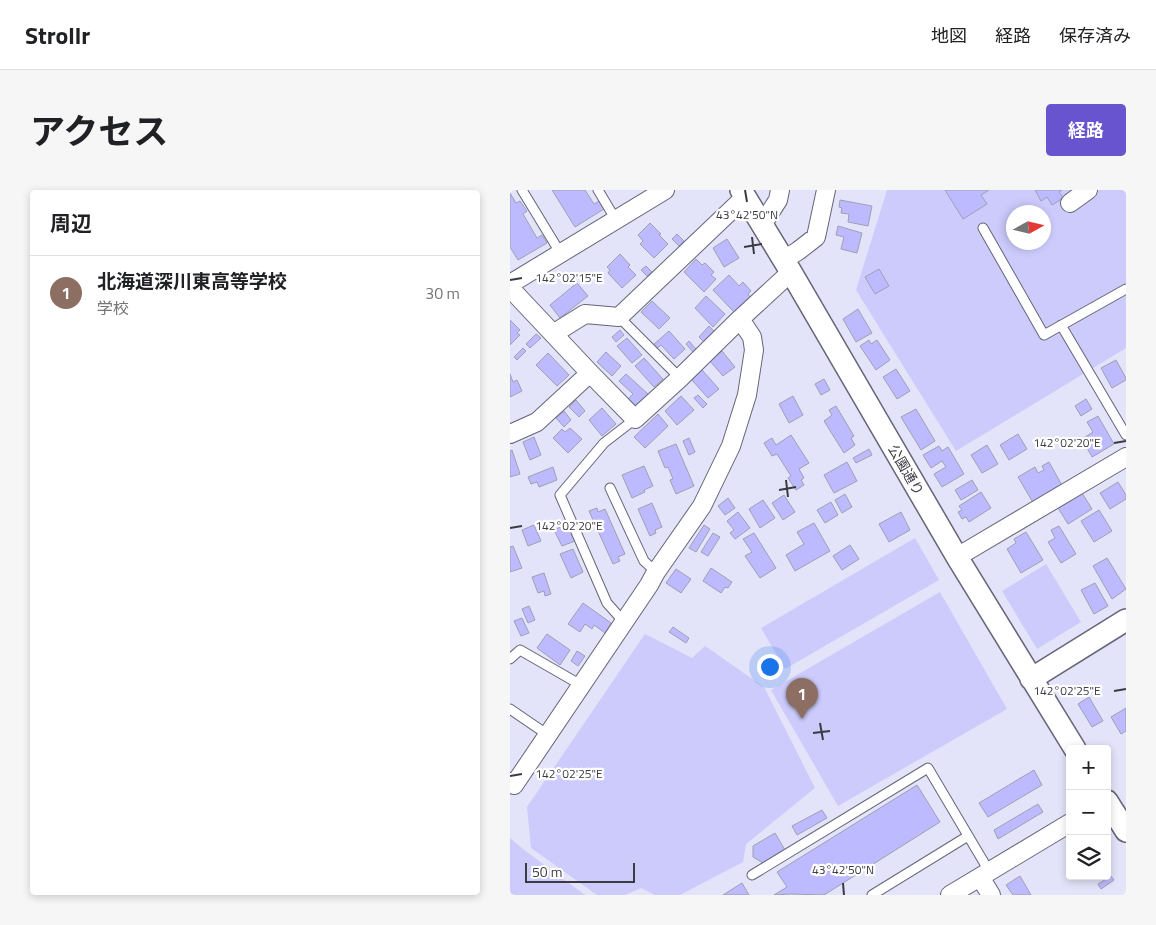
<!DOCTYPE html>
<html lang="ja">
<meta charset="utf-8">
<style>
:root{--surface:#fff;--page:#f6f6f6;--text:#202124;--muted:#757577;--line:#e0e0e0;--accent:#6854ce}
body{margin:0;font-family:"Titillium Web","Noto Sans JP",sans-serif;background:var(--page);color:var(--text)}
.controls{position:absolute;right:15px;bottom:15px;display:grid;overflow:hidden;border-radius:5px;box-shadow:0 2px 8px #0003}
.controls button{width:45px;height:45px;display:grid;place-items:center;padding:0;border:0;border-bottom:1px solid var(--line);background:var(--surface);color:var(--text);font:25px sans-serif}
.compass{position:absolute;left:496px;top:15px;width:45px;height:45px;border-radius:50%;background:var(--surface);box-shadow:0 2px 8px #0003;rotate:82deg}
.scale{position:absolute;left:15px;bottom:12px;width:110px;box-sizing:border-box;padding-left:5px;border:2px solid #3b3b43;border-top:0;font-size:14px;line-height:18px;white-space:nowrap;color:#3b3b43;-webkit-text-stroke:4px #fff;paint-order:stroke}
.you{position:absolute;left:259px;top:476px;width:18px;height:18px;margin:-12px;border:4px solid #fff;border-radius:50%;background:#1a73e8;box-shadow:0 0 0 8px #1a73e833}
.badge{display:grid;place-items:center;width:32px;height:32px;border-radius:50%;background:var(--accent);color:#fff;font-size:16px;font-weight:700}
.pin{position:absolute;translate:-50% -41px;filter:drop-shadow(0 1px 2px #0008)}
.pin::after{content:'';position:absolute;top:26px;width:18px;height:15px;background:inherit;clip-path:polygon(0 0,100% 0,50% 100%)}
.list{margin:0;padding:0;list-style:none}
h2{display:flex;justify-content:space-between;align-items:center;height:65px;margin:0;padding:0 20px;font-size:21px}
h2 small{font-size:16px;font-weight:400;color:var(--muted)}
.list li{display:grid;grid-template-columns:32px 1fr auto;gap:15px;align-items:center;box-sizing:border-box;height:75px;padding:0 20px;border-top:1px solid var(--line)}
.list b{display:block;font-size:19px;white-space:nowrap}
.list p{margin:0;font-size:16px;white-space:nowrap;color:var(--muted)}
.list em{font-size:16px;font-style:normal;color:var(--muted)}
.icon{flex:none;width:28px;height:28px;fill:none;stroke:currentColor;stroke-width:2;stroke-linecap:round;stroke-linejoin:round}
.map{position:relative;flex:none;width:616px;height:705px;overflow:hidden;border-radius:5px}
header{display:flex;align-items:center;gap:30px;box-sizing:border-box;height:70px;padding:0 25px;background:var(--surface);border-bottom:1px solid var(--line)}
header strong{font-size:24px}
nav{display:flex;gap:28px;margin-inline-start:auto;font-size:18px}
.intro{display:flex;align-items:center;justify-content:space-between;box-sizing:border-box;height:120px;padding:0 30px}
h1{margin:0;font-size:35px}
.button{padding:12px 22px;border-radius:5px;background:var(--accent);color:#fff;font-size:18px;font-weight:700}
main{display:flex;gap:30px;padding:0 30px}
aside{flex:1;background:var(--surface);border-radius:5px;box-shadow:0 2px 8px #0003}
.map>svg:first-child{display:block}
.green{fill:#cccbfc;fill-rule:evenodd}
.building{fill:#bdbaff;stroke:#9f9fb3}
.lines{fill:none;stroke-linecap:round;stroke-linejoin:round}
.service-casing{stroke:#656577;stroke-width:11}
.minor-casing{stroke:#656577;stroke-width:20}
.tertiary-casing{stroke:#656577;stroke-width:24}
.service{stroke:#fff;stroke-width:9}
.minor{stroke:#fff;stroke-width:18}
.tertiary{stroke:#fff;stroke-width:21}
.ticks{fill:none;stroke:#3b3b43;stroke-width:2}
.labels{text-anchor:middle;stroke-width:4.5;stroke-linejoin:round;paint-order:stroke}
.street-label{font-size:14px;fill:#3b3b43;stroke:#fff}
.ticks-label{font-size:12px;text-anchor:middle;fill:#3b3b43;stroke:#fff;stroke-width:4.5;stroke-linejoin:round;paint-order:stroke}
</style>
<header>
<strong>Strollr</strong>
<nav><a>地図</a><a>経路</a><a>保存済み</a></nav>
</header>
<div class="intro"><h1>アクセス</h1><a class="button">経路</a></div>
<main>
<aside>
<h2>周辺<small></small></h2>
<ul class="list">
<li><span class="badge" style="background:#8d6e63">1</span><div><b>北海道深川東高等学校</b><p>学校</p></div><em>30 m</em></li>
</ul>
</aside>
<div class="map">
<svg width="616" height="705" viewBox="0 0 616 705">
<rect width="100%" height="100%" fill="#e3e3f9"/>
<path class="green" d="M 377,0 L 616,0 L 616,158 L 446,261 L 346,100 ZM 503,22 L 534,22 L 534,52 L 503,52 Z
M 405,348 L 429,390 L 275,479 L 251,438 Z
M 536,374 L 571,432 L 527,459 L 492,401 Z
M 430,402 L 497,519 L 328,616 L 261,500 Z
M 135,444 L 182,468 L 195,456 L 254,497 L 305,598 L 236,654 L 233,672 L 170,705 L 145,705 L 131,698 L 115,705 L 87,705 L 21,658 L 17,617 Z
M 0,648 L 13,659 L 75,705 L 0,705 Z"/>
<path class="building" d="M 42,0 L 75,0 L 84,14 L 89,11 L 94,19 L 65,37 Z
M 435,0 L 479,0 L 471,5 L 477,14 L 453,29 Z
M 525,0 L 552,0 L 549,2 L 553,8 L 542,15 L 537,7 L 531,11 Z
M 0,3 L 6,13 L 10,11 L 17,21 L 13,24 L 27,48 L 32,45 L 37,53 L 8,70 L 0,57 Z
M 330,10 L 362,16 L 358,36 L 338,32 L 339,24 L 331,23 L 332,18 L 329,17 Z
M 140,33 L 151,44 L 149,45 L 158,54 L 144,68 L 130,54 L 133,51 L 128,45 Z
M 328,36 L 352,43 L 347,63 L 331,59 L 334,47 L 326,45 Z
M 167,44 L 174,51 L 169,56 L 162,49 Z
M 217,49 L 229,68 L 214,77 L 203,58 Z
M 110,64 L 120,75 L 118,77 L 126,85 L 112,98 L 98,83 L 100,80 L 97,77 Z
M 186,69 L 192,75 L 195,73 L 204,82 L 201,85 L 206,89 L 194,102 L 174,82 Z
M 136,76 L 142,82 L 137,86 L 131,80 Z
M 369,79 L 379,96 L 365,104 L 355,87 Z
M 219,85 L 229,96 L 233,92 L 241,101 L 238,104 L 240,107 L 224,122 L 203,100 Z
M 67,93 L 78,106 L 50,128 L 40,115 Z
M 196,106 L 215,124 L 203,137 L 185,118 Z
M 142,111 L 160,128 L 149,139 L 131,122 Z
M 348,119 L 362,143 L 346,152 L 333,129 Z
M 0,130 L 10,140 L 7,143 L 10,145 L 0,155 Z
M 199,136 L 205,142 L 194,152 L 189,147 Z
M 110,140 L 114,145 L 106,152 L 102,147 Z
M 159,141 L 175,159 L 164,169 L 151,155 L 146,159 L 143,155 Z
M 26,144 L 31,148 L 20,158 L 16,154 Z
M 117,148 L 132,165 L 122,173 L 107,156 Z
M 359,150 L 361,154 L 367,150 L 380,170 L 366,180 L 350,156 Z
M 179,151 L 186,159 L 183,162 L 176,154 Z
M 13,158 L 16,161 L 7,170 L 4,167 Z
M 212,161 L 225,177 L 213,186 L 200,171 Z
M 96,162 L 111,176 L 102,186 L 87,172 Z
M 38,163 L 59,185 L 47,196 L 26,175 Z
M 134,168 L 153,189 L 144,197 L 125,176 Z
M 606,170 L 616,188 L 616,190 L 602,198 L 591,178 Z
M 386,179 L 400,201 L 387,209 L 373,187 Z
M 192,180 L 209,199 L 198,208 L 181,189 Z
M 0,184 L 3,192 L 7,190 L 12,201 L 0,207 Z
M 116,184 L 138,204 L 126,217 L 118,209 L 123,204 L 109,191 Z
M 314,189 L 320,200 L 311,205 L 305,194 Z
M 188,205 L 197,214 L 193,218 L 184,208 Z
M 171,206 L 184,220 L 167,235 L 155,221 Z
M 283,206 L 293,225 L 279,233 L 269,214 Z
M 576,209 L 582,219 L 571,226 L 565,216 Z
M 66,210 L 75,221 L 69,227 L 59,217 Z
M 326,216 L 344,246 L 341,248 L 345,255 L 334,263 L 314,231 L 322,225 L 319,220 Z
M 92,218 L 106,234 L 92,246 L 79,230 Z
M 406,219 L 425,251 L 411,260 L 391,227 Z
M 54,221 L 61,230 L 54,237 L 46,228 Z
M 148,224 L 158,236 L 135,258 L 124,247 Z
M 588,226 L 604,254 L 582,267 L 572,249 L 583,242 L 577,232 Z
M 60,238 L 72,249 L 58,263 L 43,248 L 52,239 L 55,242 Z
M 508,244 L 517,259 L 499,270 L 490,255 Z
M 281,245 L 299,273 L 289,279 L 294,288 L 291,290 L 294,295 L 286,300 L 278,288 L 281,286 L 267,264 L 262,266 L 254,253 L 262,248 L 266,255 Z
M 24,247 L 31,265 L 20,270 L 13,252 Z
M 179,248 L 185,262 L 179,265 L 173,251 Z
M 166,254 L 184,296 L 166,304 L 160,290 L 163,289 L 158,277 L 155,278 L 148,261 Z
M 477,255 L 488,274 L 472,283 L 461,265 Z
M 429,256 L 432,261 L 438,257 L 454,284 L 432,297 L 424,284 L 436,277 L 432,271 L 421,278 L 413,265 Z
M 359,259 L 362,265 L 346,273 L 343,268 Z
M 2,260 L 10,284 L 0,287 L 0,261 Z
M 337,272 L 347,291 L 324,303 L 314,285 Z
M 539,272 L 554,299 L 525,316 L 508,287 L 525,277 L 528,283 L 534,280 L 532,276 Z
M 134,276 L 143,296 L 134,300 L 135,302 L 122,308 L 112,285 Z
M 43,277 L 47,290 L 29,297 L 27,292 L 21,294 L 18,287 Z
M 462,290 L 468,300 L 451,310 L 445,300 Z
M 608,292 L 616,305 L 616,309 L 600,319 L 590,303 Z
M 471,302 L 481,318 L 459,332 L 456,327 L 452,329 L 448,322 L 452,320 L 449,316 Z
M 572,303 L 582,319 L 558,334 L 548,318 Z
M 335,304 L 342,317 L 332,323 L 325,310 Z
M 274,305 L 285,322 L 273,330 L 262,313 Z
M 218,308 L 225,318 L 215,325 L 208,316 Z
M 253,310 L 265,328 L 250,338 L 239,319 Z
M 321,312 L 328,325 L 315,333 L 307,320 Z
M 142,313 L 152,337 L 145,340 L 146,343 L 140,346 L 128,319 Z
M 87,318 L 88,322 L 95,319 L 115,364 L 108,367 L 110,371 L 103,374 L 79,321 Z
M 589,320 L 602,341 L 584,352 L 571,331 Z
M 228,322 L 240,338 L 225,349 L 220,343 L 224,340 L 217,331 Z
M 391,322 L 400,340 L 379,352 L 369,334 Z
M 304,333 L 320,361 L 285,381 L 276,365 L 294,354 L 287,342 Z
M 57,334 L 65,351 L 52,356 L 44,340 Z
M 24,335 L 31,351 L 18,356 L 12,340 Z
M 194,335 L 200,339 L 186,362 L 179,358 Z
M 549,336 L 566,364 L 551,373 L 538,352 L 545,348 L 541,340 Z
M 516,342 L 533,370 L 511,383 L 497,359 L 506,353 L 504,349 Z
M 203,343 L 210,347 L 198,366 L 191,362 Z
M 244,343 L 266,378 L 250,388 L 235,366 L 242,362 L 233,349 Z
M 340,355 L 349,369 L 332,380 L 323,366 Z
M 3,356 L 12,378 L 0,382 L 0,357 Z
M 63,359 L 73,382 L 61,388 L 50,364 Z
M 597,368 L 616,399 L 602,409 L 583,376 Z
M 201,378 L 222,392 L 218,398 L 215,397 L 211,403 L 193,391 Z
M 166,379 L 181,389 L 171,403 L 156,393 Z
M 34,383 L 41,404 L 35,406 L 34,401 L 28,403 L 22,387 Z
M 585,393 L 598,416 L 584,424 L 571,400 Z
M 73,413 L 101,433 L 95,443 L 84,435 L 82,439 L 75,434 L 70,442 L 58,434 Z
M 19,416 L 25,430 L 18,433 L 12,419 Z
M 12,428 L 19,443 L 11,446 L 4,431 Z
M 163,437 L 179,448 L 176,453 L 159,442 Z
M 37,444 L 60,460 L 50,475 L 27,458 Z
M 67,461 L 75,466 L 68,476 L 61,471 Z
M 579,507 L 593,531 L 582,537 L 568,514 Z
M 616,518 L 616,541 L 611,544 L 601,527 Z
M 524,580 L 532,595 L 478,627 L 469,613 Z
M 407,595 L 430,632 L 314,705 L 281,704 L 264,705 L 277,697 L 267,682 Z
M 528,614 L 533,622 L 488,649 L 484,640 Z
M 312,620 L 317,628 L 287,645 L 282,636 Z
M 265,643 L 275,660 L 253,673 L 243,667 L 243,656 Z
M 510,686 L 521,705 L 503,705 L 496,695 Z
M 601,686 L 604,690 L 591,699 L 588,694 Z
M 232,693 L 239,705 L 213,705 Z"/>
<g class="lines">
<g class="service-casing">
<path id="service" d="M 12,0 L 51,64
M 88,0 L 106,30
M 473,38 L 534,145 L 616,99
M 109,127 L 170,188
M 551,135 L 616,245
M 100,298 L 134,371 L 146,382
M 114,432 L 97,413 L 50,305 L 94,253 L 125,229
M 0,469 L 10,460 L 71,495
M 0,519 L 38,545
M 242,685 L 418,578 L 479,681
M 362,705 L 458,646"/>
</g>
<g class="minor-casing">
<path id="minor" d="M 560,13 L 578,0
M 252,35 L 268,10 L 270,0
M 273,70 L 288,61 L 306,47 L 316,0
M 0,94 L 155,0
M 0,98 L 80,183 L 125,229 L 170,188 L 230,129 L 281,82
M 43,144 L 75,124 L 109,127 L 235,7
M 0,244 L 27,232 L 80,183
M 447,367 L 616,267
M 0,592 L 4,595 L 139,395 L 146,382 L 192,316 L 221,256 L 237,205 L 244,160 L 242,147 L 230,129
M 470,687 L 481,705
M 440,705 L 560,633"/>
</g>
<g class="tertiary-casing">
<path id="tertiary" d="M 231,0 L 281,82 L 447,367 L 565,559
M 521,489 L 616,430
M 597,611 L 616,641"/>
</g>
<use href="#service" class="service"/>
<use href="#minor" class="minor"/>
<use href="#tertiary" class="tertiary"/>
</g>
<path class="ticks" d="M 235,0 L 237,12M 242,47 L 244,64M 234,57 L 252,54M 0,90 L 12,88M 604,253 L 616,251M 276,290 L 278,307M 269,300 L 286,297M 0,338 L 12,336M 604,501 L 616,499M 310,533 L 313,550M 303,543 L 320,541M 0,586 L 12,584M 333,693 L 334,705"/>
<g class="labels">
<g class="street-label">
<text transform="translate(396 280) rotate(60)" y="5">公園通り</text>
</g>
</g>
<g class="ticks-label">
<text x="237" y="29">43°42'50"N</text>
<text x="59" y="92">142°02'15"E</text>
<text x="557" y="257">142°02'20"E</text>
<text x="59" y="340">142°02'20"E</text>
<text x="557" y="505">142°02'25"E</text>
<text x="59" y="588">142°02'25"E</text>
<text x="333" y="684">43°42'50"N</text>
</g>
</svg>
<div class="controls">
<button>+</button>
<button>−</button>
<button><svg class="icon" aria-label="layers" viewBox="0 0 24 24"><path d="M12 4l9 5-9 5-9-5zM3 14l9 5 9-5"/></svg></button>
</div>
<svg class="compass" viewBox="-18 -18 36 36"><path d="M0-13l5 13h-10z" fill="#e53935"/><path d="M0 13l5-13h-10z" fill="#757577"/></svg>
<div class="scale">50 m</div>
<div class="you"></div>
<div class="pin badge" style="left:292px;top:529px;background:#8d6e63">1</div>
</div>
</main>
